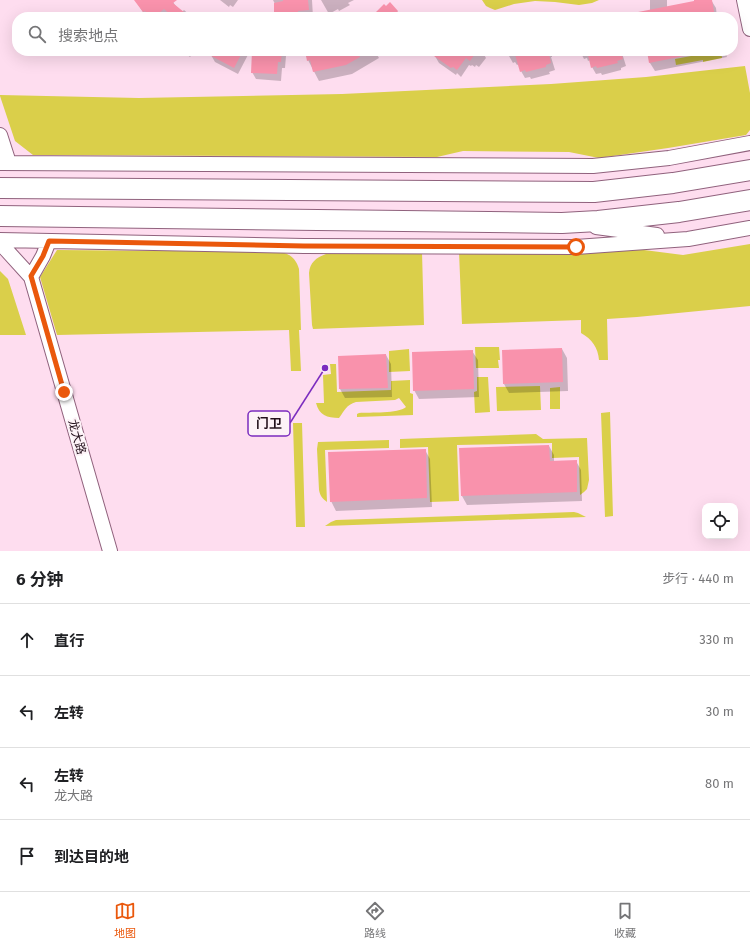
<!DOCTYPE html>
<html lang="zh">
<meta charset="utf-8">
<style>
:root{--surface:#fff;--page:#f6f6f6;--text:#202124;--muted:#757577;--line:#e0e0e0;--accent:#ea580c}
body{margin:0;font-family:"Fira Sans","Noto Sans SC",sans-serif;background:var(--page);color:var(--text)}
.controls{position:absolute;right:12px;bottom:12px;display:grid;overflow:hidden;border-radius:8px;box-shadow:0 4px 16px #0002}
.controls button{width:36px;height:36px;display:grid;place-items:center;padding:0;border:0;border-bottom:1px solid var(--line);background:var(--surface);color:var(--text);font:20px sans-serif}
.stop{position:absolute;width:12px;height:12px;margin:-9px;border:3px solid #ea580c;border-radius:50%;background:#fff}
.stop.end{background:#ea580c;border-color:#fff;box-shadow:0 1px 4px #0008}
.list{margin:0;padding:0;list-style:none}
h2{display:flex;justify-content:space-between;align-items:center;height:52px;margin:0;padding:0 16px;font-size:17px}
h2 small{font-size:13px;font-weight:400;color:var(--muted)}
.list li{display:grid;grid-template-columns:26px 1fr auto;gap:12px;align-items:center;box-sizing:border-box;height:72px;padding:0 16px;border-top:1px solid var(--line)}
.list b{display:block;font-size:15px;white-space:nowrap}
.list p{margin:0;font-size:13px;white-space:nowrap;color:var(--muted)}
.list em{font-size:13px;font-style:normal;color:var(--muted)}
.icon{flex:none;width:22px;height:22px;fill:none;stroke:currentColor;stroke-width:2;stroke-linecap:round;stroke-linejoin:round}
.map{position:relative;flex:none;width:750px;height:551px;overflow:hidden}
.search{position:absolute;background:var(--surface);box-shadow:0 4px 16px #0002;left:12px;right:12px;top:12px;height:44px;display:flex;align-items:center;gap:10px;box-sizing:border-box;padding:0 14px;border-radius:16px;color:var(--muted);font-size:15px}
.sheet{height:340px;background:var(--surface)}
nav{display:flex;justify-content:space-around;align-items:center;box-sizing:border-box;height:56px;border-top:1px solid var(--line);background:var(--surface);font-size:11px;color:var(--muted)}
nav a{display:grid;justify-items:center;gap:2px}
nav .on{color:var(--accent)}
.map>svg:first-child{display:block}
.green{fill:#dacf4a}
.shadow{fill:#0003}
.building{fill:#f992ac}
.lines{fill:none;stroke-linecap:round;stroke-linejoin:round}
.minor-casing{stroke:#90627d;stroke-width:16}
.highway-casing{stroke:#90627d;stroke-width:22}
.minor{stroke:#fff;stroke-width:14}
.highway{stroke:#fff;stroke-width:20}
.route{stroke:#ea580c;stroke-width:5}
.labels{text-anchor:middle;stroke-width:4;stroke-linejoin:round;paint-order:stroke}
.street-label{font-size:12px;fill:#22101b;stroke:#fdf2f7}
.leader{fill:none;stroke:#7b2cbf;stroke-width:1.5}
.callout-dot{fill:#7b2cbf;stroke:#fdf2f7;stroke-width:1.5}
.callout{fill:#fdf2f7;stroke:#7b2cbf;stroke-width:1.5}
.callout-label{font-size:13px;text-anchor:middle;font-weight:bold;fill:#22101b}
</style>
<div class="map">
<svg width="750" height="551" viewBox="0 0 750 551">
<rect width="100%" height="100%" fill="#feddef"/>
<path class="green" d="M 482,0 L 599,0 L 592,3 L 579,5 L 555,2 L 535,1 L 514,4 L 495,10 L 490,8 L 486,6 Z
M 718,51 L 721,51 L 722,58 L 703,62 L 703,60 L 676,65 L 675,59 Z
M 745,66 L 750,93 L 750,130 L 746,135 L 668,148 L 599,158 L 569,152 L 463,151 L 437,157 L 33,155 L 15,141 L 0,96 L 0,95 L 139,98 L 342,94 L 551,84 L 646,77 Z
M 750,244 L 750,306 L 637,317 L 607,319 L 608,360 L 599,360 C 598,348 592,339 581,333 L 581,320 L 462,324 L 459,252 L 644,250 L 683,255 Z
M 57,250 L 280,252 C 291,254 296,259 299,269 L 301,330 L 299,330 L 301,371 L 291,371 L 289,330 L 57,335 L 40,277 Z
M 422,252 L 424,325 L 313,329 L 312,325 L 309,273 C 310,262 316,258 326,254 Z
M 0,271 L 8,279 L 26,335 L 0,335 Z
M 475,347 L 499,347 L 500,360 L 498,360 L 499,368 L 476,368 Z
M 409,349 L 410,371 L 389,372 L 389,351 Z
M 330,364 L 336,364 L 337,392 L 391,390 L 391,381 L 410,380 L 410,393 L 413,394 L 413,415 L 357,417 L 357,414 L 359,413 C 370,412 398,414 406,407 L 399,398 L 395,400 L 356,402 C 346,405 345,410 339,418 C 327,418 319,415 316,403 L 324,403 L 323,375 L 331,374 Z
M 477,377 L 488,377 L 490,412 L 475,413 L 474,392 L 477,391 Z
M 540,386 L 541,410 L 497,411 L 496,387 Z
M 560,387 L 560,409 L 550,409 L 550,388 Z
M 610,412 L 613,516 L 605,517 L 601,413 Z
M 293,423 L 302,423 L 305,527 L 296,527 Z
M 536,434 L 543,439 L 587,438 L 589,480 L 587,489 L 584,492 L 580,495 L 579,457 L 552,458 L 552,443 L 457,445 L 459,501 L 430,502 L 428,447 L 400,448 L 400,439 Z
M 389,440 L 389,448 L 325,450 L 327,502 C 323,499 320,496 319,490 L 317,449 L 318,442 Z
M 574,512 L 578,513 L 586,517 L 325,526 L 331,522 L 336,520 Z"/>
<path class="shadow" d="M 137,0 L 172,0 L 175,5 L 182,12 L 184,10 L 192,17 L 146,17 L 136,1 Z
M 220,0 L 238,0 L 233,7 L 230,5 L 229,7 Z
M 273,0 L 312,0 L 313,17 L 278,17 L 275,13 L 275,4 Z
M 321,0 L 354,0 L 348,3 L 350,5 L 339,11 L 338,9 L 329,14 Z
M 650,0 L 667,0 L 667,7 L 704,0 L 711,0 L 716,8 L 717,17 L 643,17 L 650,11 Z
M 397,11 L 401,17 L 372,17 Z
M 179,51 L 195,51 L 190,57 L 182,51 L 181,53 Z
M 213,51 L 250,51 L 238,74 L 215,62 L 211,55 Z
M 253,51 L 283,51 L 286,56 L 285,68 L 282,68 L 281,81 L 256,79 L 252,72 Z
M 306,51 L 375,51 L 379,58 L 352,74 L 319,81 L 308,60 Z
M 432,51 L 482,51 L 486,58 L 479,67 L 476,65 L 475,67 L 472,65 L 471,66 L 469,65 L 461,77 L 457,73 L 456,75 L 439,63 Z
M 507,51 L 555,51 L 555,54 L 552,55 L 552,57 L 551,57 L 555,70 L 549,72 L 550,74 L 531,79 L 530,77 L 525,78 L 521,71 L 519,64 L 517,65 L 515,62 L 513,63 L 509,56 Z
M 580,51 L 624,51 L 623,51 L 624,53 L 622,53 L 626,66 L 621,68 L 621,70 L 602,75 L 601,73 L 596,74 L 592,67 L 590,60 L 588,61 L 587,58 L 584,59 Z
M 648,51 L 725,51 L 727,57 L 655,71 L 650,63 Z
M 562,349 L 567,358 L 568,391 L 509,393 L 504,384 Z
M 472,351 L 478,360 L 479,397 L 419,399 L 414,390 Z
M 386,355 L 391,364 L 392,397 L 345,398 L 340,389 L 339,357 Z
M 549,446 L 554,455 L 554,462 L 576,461 L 581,470 L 582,501 L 467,505 L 462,496 L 460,449 Z
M 425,450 L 430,459 L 432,507 L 336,511 L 331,501 Z"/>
<path class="building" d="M 134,0 L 177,0 L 173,3 L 174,4 L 190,17 L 173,17 L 164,9 L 154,17 L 149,17 L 145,11 L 143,12 Z
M 283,0 L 308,0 L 309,10 L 298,11 L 298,14 L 285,15 L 285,13 L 274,14 L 274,3 L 283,1 Z
M 694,0 L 712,0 L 715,17 L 634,17 L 633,13 L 694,1 Z
M 390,2 L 398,11 L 393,17 L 371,17 L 384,4 L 386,6 Z
M 202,51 L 243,51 L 234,68 Z
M 252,51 L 282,51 L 281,62 L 278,62 L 277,74 L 251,73 Z
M 305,51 L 357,51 L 360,57 L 346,65 L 313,72 L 310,60 L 307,61 Z
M 438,51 L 477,51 L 470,61 L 466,58 L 457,70 L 453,67 L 451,68 L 434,56 Z
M 514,51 L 541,51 L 541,53 L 544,52 L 545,53 L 546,53 L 546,55 L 549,54 L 551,63 L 546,65 L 546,67 L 526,72 L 525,70 L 520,72 Z
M 587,51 L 621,51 L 623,59 L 617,61 L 618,63 L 597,68 L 596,66 L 591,68 Z
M 647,51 L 689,51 L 689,55 L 649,63 Z
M 562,348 L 563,382 L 503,384 L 502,350 Z
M 473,350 L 474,389 L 413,391 L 412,352 Z
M 386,354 L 388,388 L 339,389 L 338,356 Z
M 549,445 L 550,461 L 577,460 L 577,492 L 461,496 L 459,448 Z
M 426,449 L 427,498 L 330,502 L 328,452 Z"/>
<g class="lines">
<g class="minor-casing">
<path id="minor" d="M 744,0 L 750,29
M 0,135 L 9,163
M 0,163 L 593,166 L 669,158 L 750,143
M 596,227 L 657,235
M 0,240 L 304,246 L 576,247 L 688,239 L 750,228
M 0,243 L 31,277 L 43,256 L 49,241
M 31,277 L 110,551"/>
</g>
<g class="highway-casing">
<path id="highway" d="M 0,188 L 594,192 L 673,183 L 750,170
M 0,216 L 562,223 L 598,221 L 679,212 L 750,200"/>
</g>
<use href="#minor" class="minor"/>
<use href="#highway" class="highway"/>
</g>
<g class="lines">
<path class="route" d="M 64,392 L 31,276 L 43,256 L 49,241 L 304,246 L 576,247"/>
</g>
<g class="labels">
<g class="street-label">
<text transform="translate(77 437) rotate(74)" y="4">龙大路</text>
</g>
</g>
<path class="leader" d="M325 368L290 423"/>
<circle class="callout-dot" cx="325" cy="368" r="4"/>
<rect class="callout" x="248" y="411" width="42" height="25" rx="4"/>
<g class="callout-label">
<text x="269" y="428">门卫</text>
</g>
</svg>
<div class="controls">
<button><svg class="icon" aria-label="locate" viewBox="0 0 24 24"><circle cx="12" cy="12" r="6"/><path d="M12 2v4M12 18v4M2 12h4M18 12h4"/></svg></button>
</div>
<div class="stop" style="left:576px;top:247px"></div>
<div class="stop end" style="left:64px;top:392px"></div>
<div class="search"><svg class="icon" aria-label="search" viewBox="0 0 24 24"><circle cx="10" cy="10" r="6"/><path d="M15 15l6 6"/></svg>搜索地点</div>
</div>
<section class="sheet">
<h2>6 分钟<small>步行 · 440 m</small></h2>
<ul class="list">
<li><svg class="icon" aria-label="ahead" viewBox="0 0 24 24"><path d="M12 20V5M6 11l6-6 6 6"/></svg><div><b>直行</b></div><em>330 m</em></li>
<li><svg class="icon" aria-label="left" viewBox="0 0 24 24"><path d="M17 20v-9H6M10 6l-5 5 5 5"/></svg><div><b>左转</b></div><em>30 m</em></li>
<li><svg class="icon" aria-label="left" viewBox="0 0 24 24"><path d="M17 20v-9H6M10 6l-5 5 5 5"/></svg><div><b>左转</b><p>龙大路</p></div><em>80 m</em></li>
<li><svg class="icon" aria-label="arrive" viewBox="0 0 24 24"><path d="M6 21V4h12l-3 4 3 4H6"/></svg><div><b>到达目的地</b></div></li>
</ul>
</section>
<nav>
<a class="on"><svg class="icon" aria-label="map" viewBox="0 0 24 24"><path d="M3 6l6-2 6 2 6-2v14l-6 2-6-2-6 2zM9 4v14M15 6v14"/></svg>地图</a>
<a><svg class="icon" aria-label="directions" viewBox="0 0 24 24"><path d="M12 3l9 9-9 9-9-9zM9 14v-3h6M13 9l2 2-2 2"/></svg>路线</a>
<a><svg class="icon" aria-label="saved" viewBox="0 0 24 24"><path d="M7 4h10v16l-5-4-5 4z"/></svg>收藏</a>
</nav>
